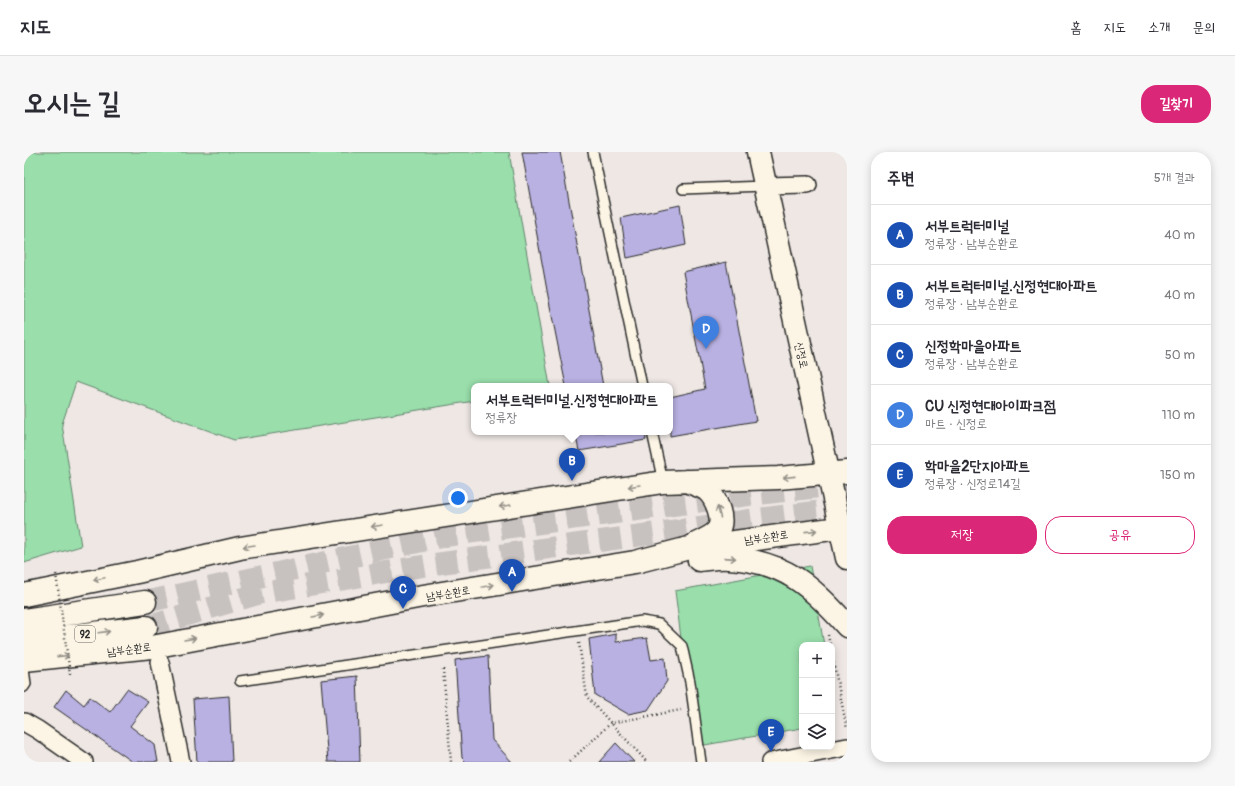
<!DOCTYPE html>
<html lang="ko">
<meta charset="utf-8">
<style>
:root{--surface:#fff;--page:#f7f7f7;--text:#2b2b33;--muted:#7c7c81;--line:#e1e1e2;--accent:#db2777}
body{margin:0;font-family:Pangolin,"Poor Story",sans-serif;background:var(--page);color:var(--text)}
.controls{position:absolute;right:12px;bottom:12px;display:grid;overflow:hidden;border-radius:8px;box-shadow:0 2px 10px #0003}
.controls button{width:36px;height:36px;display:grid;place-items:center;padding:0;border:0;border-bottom:1px solid var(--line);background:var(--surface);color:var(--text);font:20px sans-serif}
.you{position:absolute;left:434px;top:346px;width:14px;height:14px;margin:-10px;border:3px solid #fff;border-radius:50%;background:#1a73e8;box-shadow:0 0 0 6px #1a73e833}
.badge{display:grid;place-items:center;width:26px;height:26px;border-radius:50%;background:var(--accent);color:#fff;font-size:13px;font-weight:700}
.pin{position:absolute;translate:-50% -33px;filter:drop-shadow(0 1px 2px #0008)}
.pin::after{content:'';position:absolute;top:21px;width:14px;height:12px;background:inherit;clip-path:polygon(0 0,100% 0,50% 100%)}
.popup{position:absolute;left:447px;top:231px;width:202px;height:52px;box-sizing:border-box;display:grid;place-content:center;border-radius:8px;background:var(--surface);filter:drop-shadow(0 1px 3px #0005);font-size:13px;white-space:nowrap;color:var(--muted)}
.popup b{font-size:15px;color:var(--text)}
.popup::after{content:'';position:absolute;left:50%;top:100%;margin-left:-8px;border:8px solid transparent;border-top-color:var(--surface)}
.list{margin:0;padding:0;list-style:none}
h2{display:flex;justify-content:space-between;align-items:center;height:52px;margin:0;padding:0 16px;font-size:17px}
h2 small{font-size:13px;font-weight:400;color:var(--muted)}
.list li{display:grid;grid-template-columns:26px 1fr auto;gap:12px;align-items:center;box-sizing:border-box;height:60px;padding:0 16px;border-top:1px solid var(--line)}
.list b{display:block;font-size:15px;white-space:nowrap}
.list p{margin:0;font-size:13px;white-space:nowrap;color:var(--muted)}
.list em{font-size:13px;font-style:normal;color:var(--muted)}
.actions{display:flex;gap:8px;padding:12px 16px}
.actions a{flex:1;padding:9px 0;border:1px solid var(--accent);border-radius:16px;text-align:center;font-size:14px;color:var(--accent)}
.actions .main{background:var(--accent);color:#fff}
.icon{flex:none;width:22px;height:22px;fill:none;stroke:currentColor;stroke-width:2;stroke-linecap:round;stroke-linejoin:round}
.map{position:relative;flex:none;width:823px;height:610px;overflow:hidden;border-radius:16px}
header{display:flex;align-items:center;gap:24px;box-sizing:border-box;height:56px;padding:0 20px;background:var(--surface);border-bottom:1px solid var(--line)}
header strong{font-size:19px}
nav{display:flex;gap:22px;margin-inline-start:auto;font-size:14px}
.intro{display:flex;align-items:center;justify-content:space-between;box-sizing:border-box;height:96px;padding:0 24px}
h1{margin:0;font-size:28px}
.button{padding:10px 18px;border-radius:16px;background:var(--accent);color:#fff;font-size:14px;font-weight:700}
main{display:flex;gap:24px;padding:0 24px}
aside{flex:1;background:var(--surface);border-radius:16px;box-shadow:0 2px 10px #0003}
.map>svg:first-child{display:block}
.green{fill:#99deab;stroke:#62846b}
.building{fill:#b8b1e2;stroke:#2b2b2b}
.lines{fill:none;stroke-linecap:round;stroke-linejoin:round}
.primary-tunnel{stroke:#c7c1bf;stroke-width:22;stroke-dasharray:22 11;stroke-linecap:butt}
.lane-casing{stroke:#2b2b2b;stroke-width:12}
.street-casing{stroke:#2b2b2b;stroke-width:20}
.secondary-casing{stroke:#2b2b2b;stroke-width:25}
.primary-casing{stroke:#2b2b2b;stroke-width:25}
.path{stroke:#2b2b2b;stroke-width:2.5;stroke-dasharray:1 3;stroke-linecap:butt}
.lane{stroke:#fcf5e5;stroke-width:9}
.street{stroke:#fcf5e5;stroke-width:17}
.secondary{stroke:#fcf5e5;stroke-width:22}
.primary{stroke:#fcf5e5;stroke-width:22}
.path-bridge{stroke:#2b2b2b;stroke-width:2.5;stroke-dasharray:1 3;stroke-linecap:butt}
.oneway{stroke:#949088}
.labels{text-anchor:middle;stroke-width:4;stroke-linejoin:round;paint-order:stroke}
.shield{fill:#fcf5e5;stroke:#6a6863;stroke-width:1}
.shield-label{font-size:10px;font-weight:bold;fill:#2b2b2b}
.street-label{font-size:11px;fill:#2b2b2b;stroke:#fcf5e5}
</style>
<header>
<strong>지도</strong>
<nav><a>홈</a><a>지도</a><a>소개</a><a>문의</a></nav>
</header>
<div class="intro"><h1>오시는 길</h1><a class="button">길찾기</a></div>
<main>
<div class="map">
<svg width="823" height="610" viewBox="0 0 823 610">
<rect width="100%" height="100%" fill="#eee7e4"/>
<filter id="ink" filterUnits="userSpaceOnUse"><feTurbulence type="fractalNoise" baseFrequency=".025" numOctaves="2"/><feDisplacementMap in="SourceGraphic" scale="8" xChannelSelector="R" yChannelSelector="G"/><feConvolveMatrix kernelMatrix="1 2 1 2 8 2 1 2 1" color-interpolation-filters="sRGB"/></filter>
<g filter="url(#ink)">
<path class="green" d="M 0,0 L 485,0 L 526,234 L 450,234 L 450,249 L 210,288 L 52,230 L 38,272 L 57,394 L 0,411 Z
M 786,414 L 800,493 L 778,493 L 778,576 L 675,594 L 658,494 L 651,439 Z"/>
<path class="building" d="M 498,0 L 536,0 L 579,234 L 542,234 L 524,144 Z
M 656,53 L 662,93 L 603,106 L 597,66 Z
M 702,110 L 732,269 L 646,284 L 646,245 L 681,237 L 659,120 Z
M 551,280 L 621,280 L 622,288 L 555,299 Z
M 592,482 L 592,490 L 623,486 L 627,508 L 641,506 L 643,529 L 624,558 L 604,562 L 571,543 L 565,487 Z
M 464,504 L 468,588 L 488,610 L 442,610 L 438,606 L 431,508 Z
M 333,524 L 336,610 L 304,610 L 297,528 Z
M 103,537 L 124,550 L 106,574 L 131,593 L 134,610 L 109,610 L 30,555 L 42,538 L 60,553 L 66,545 L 86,560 Z
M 205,544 L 208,610 L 173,610 L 169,547 Z
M 592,591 L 610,610 L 575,610 Z"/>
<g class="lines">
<path class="primary-tunnel" d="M 121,450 L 421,384 L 724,343 L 823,332
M 122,475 L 237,441 L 404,413 L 733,367 L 823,356"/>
<g class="lane-casing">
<path id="lane" d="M 569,0 L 618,234
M 659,37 L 741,34
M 628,280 L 639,330
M 0,517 L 2,532 L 0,535
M 216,529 L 618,469 L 635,472 L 658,494 L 666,530 L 677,610"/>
</g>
<g class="street-casing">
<path id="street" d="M 741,34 L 784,33
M 136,510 L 157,610
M 0,570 L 14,578 L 60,610
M 746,610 L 823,595"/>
</g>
<g class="secondary-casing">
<path id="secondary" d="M 734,0 L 823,406"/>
</g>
<g class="primary-casing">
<path id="primary" d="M 662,329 C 669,332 677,334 683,338 C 692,346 701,367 694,378 C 689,385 677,389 670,393
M 675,408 C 685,407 695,405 705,406 C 760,409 788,434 823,474
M 0,443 L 113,420 L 216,396 L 639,330 L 754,326 L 823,320
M 0,468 L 121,450
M 0,489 L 122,475
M 0,508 L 128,495 L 399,444 L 611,410 L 665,396 L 823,375"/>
</g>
<path class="path" d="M 804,483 L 806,493
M 555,491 L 563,545 L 623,610
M 808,503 L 823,577
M 419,517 L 427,610
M 545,610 L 587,571 L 657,558"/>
<use href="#lane" class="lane"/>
<use href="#street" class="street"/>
<use href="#secondary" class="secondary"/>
<use href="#primary" class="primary"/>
<path class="path-bridge" d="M 32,422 L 46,522"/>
</g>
<defs><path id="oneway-shaft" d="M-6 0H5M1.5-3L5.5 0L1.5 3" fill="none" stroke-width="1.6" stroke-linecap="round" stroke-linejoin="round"/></defs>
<g class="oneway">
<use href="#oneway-shaft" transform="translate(765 325) rotate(174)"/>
<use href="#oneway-shaft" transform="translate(610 334) rotate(171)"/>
<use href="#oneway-shaft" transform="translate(481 354) rotate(171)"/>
<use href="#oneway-shaft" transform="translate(695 360) rotate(-104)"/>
<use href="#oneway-shaft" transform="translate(353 374) rotate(171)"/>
<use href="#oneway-shaft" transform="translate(787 379) rotate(-6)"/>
<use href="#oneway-shaft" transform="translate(225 394) rotate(171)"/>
<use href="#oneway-shaft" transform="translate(706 406) rotate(4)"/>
<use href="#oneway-shaft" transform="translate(75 427) rotate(168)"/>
<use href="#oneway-shaft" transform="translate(464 434) rotate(-9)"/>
<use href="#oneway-shaft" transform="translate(294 464) rotate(-10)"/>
<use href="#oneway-shaft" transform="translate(80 480) rotate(-7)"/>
<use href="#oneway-shaft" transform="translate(166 487) rotate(-10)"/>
<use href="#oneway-shaft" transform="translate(39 504) rotate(-6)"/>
</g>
</g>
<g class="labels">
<rect class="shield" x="51" y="474" width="20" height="16" rx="3"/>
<g class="shield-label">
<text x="61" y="486">92</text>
</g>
<g class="street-label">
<text transform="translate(778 203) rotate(78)" y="4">신정로</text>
<text transform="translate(742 385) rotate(-8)" y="4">남부순환로</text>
<text transform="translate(424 441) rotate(-9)" y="4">남부순환로</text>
<text transform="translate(105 497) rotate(-7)" y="4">남부순환로</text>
</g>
</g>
</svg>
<div class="controls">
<button>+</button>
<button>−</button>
<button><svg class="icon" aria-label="layers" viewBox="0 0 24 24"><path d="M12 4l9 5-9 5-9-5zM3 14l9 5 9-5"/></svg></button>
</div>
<div class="you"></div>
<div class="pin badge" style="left:488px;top:440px;background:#1a4fb4">A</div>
<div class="pin badge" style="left:548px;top:329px;background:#1a4fb4">B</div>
<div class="popup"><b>서부트럭터미널.신정현대아파트</b>정류장</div>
<div class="pin badge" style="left:379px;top:457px;background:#1a4fb4">C</div>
<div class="pin badge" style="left:682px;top:197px;background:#3f7fe0">D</div>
<div class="pin badge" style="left:747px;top:600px;background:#1a4fb4">E</div>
</div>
<aside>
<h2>주변<small>5개 결과</small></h2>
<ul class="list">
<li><span class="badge" style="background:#1a4fb4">A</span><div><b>서부트럭터미널</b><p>정류장 · 남부순환로</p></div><em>40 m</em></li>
<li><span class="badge" style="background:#1a4fb4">B</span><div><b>서부트럭터미널.신정현대아파트</b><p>정류장 · 남부순환로</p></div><em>40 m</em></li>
<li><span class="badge" style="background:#1a4fb4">C</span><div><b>신정학마을아파트</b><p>정류장 · 남부순환로</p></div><em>50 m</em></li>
<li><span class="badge" style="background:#3f7fe0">D</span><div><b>CU 신정현대아이파크점</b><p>마트 · 신정로</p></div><em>110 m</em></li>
<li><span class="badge" style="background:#1a4fb4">E</span><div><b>학마을2단지아파트</b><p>정류장 · 신정로14길</p></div><em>150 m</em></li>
</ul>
<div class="actions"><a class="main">저장</a><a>공유</a></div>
</aside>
</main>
